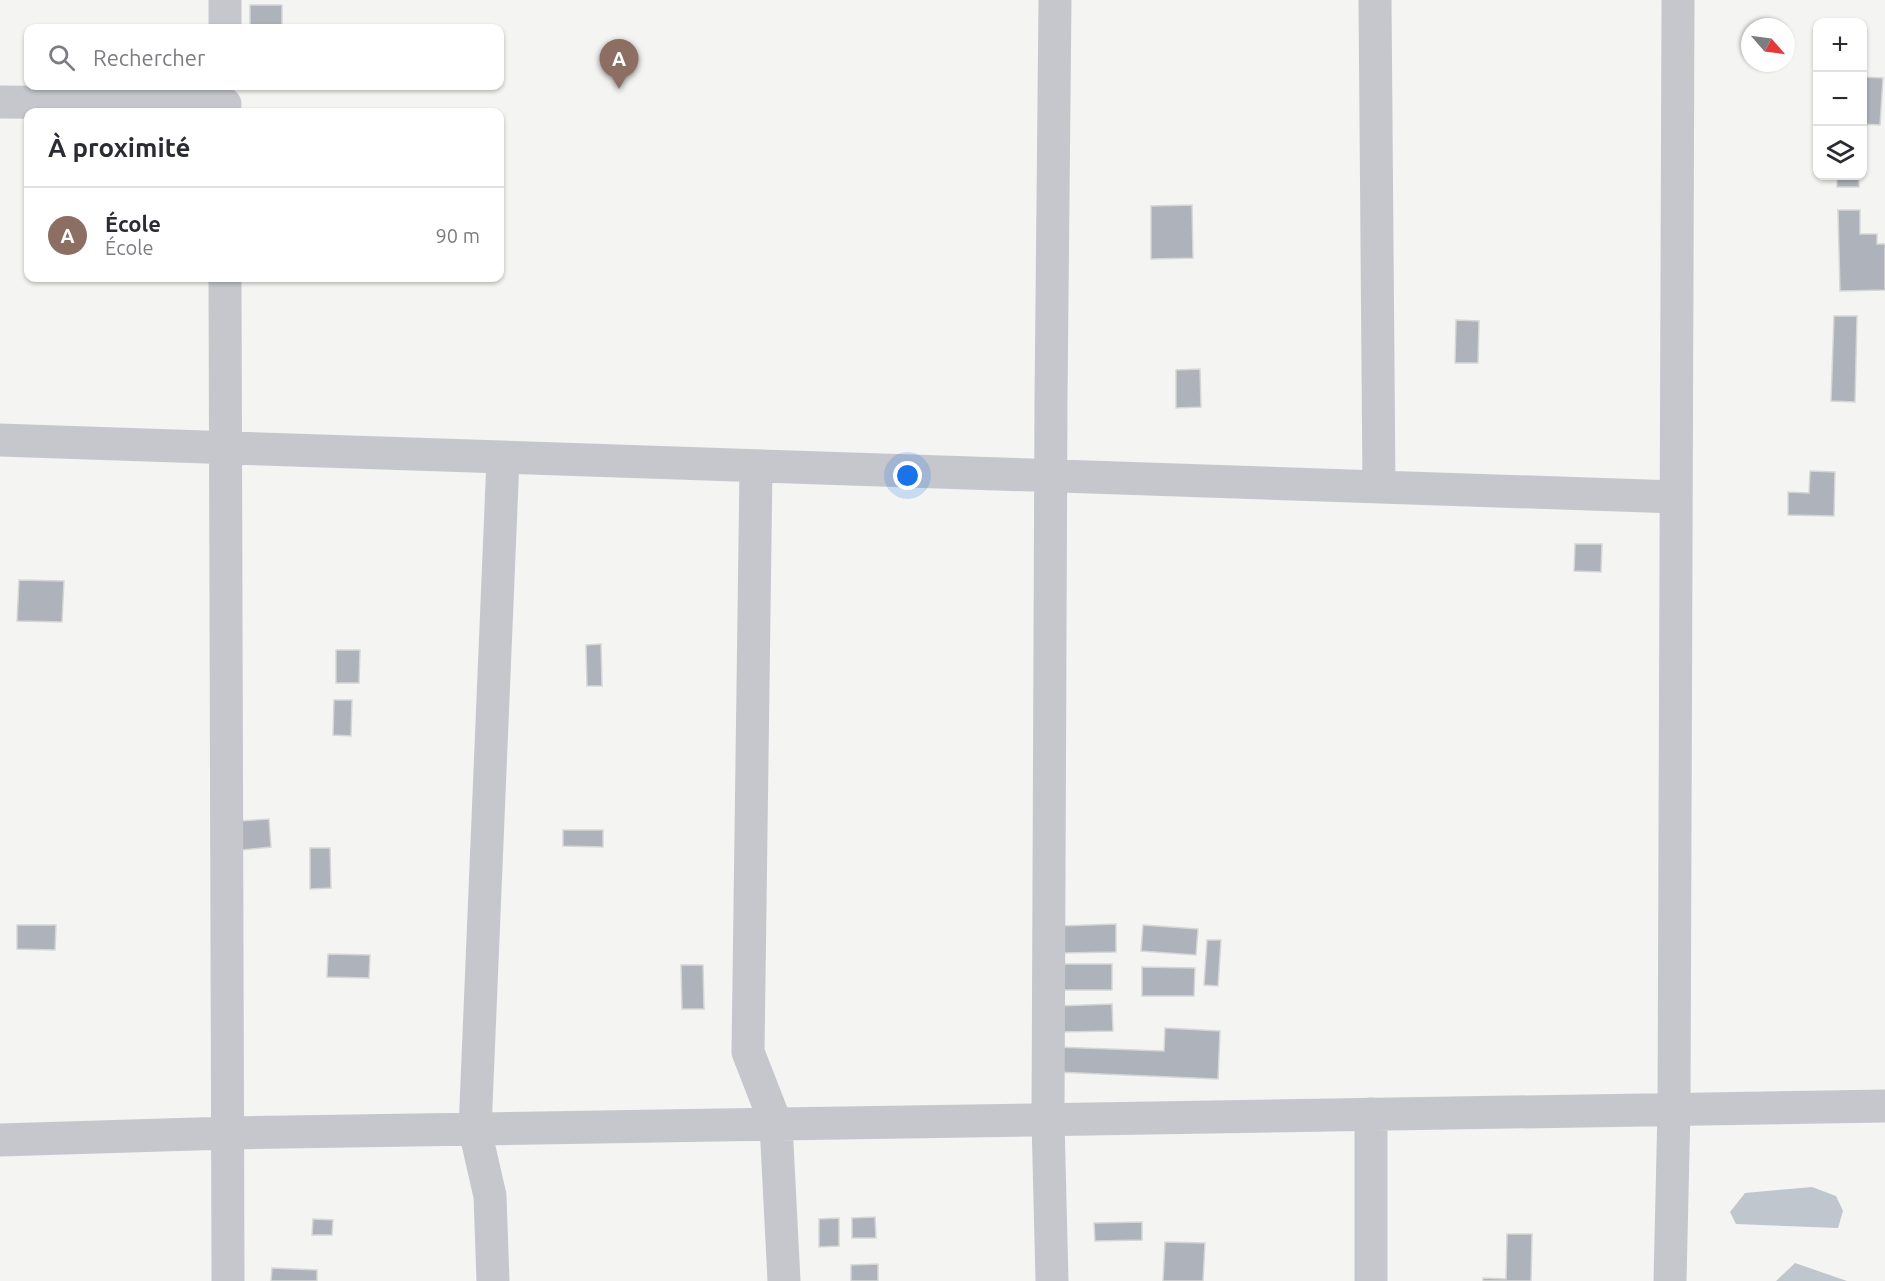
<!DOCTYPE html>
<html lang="fr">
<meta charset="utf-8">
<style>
:root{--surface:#fff;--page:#f7f7f7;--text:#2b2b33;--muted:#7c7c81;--line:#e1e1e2;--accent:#0f766e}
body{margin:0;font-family:Ubuntu,sans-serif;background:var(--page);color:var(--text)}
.controls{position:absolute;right:18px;top:18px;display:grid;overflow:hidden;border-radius:12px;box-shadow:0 2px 4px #0004}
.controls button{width:54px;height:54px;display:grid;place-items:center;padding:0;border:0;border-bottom:2px solid var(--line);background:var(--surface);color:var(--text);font:30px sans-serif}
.compass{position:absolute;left:1741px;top:18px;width:54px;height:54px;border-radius:50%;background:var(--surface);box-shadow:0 2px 4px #0004;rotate:118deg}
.you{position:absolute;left:908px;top:476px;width:21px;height:21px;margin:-15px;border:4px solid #fff;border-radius:50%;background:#1a73e8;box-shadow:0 0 0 9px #1a73e833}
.badge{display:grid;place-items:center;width:39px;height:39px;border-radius:50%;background:var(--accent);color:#fff;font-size:20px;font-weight:700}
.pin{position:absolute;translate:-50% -50px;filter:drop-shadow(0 2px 3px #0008)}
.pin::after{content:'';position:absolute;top:32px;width:21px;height:18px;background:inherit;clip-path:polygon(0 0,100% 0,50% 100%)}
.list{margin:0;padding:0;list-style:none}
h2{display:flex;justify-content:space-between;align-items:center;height:78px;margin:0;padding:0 24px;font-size:26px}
h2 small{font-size:20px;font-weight:400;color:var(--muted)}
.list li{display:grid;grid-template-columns:39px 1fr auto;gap:18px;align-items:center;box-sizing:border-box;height:96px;padding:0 24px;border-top:2px solid var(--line)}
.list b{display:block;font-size:22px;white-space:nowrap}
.list p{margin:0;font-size:20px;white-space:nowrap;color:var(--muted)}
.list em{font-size:20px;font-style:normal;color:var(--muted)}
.icon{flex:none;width:33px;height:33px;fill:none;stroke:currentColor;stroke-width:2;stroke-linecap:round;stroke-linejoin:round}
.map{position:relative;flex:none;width:1885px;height:1281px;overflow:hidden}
.search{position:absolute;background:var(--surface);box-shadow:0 2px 4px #0004;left:24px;top:24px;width:480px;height:66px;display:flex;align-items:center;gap:15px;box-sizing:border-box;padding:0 21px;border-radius:12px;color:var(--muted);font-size:22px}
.panel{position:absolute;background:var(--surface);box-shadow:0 2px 4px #0004;left:24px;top:108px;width:480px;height:174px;border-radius:12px}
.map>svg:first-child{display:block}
.water{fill:#c0c6ce}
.building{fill:#aeb2ba;stroke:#d6d7d5;stroke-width:1.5}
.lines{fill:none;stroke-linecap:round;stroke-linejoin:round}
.minor{stroke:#c6c7cc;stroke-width:33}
</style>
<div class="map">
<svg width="1885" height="1281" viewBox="0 0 1885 1281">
<rect width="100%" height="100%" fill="#f4f5f2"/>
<path class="water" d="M 1812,1187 L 1836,1196 L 1843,1211 L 1838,1228 L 1736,1224 L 1730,1212 L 1745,1193 Z
M 1795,1263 L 1847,1281 L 1776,1281 Z"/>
<path class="building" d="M 250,5 L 282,5 L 282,28 L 250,28 Z
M 1862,77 L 1883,78 L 1880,125 L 1862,124 Z
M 1837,176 L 1859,176 L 1859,187 L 1837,187 Z
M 1192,205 L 1193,258 L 1151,259 L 1151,206 Z
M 1838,210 L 1860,210 L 1860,234 L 1877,234 L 1877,244 L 1885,244 L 1885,290 L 1840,291 Z
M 1834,316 L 1857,316 L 1855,402 L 1831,401 Z
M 1456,320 L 1479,321 L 1478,363 L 1455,363 Z
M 1200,369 L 1201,407 L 1176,408 L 1176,370 Z
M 1810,471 L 1835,472 L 1834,516 L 1788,515 L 1788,492 L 1809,493 Z
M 1575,544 L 1602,544 L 1601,572 L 1574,571 Z
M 19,580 L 64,581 L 62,622 L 17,621 Z
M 601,644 L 602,686 L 587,686 L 586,645 Z
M 336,650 L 360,650 L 359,683 L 336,683 Z
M 334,700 L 352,700 L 351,736 L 333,735 Z
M 269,819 L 271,847 L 242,850 L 240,821 Z
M 563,830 L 603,830 L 603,847 L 563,846 Z
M 310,848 L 330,848 L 331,888 L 310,889 Z
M 1116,924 L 1116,952 L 1062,953 L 1061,926 Z
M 17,925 L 56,925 L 55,950 L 17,949 Z
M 1143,925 L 1198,929 L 1196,955 L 1141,951 Z
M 1207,940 L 1221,940 L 1218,986 L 1204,985 Z
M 328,954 L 370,955 L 369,978 L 327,977 Z
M 1062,964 L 1112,964 L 1112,990 L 1062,990 Z
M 681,965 L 703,965 L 704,1009 L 682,1009 Z
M 1142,967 L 1195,968 L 1194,996 L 1142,996 Z
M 1112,1004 L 1113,1031 L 1059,1032 L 1058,1006 Z
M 1165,1028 L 1220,1031 L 1218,1079 L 1055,1072 L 1056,1047 L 1164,1051 Z
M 875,1217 L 876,1238 L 852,1238 L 852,1218 Z
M 839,1218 L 839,1246 L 819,1247 L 819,1219 Z
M 313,1219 L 333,1220 L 332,1235 L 312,1235 Z
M 1142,1222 L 1142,1240 L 1095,1241 L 1094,1223 Z
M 1507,1234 L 1532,1234 L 1531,1281 L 1483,1281 L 1483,1278 L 1506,1279 Z
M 1165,1242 L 1205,1243 L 1203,1281 L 1163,1281 Z
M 878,1264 L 878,1281 L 851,1281 L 851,1265 Z
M 272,1268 L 317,1270 L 317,1281 L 271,1281 Z"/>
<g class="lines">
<path class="minor" d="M 225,0 L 225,28
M 1375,0 L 1379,487
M 0,102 L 225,104
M 225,278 L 228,1281
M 0,440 L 1676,497
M 756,467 L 748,1052 L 776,1124 L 784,1281
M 0,1140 L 228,1133 L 1885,1106
M 493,1281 L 490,1196 L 475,1130 L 503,459
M 1052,1281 L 1048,1120 L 1051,400 L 1055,0
M 1371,1281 L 1371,1114
M 1670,1281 L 1674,1109 L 1678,0"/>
</g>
</svg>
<div class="controls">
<button>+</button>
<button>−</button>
<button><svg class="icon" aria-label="layers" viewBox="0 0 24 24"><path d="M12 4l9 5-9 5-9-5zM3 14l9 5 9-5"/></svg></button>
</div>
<svg class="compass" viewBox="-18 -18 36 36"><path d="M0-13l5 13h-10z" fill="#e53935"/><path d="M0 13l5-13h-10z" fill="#7c7c81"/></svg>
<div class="you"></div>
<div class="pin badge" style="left:619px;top:89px;background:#8d6e63">A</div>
<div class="search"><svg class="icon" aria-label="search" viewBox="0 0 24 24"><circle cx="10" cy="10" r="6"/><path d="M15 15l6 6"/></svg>Rechercher</div>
<section class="panel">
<h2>À proximité<small></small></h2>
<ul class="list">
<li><span class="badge" style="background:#8d6e63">A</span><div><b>École</b><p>École</p></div><em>90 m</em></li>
</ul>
</section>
</div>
